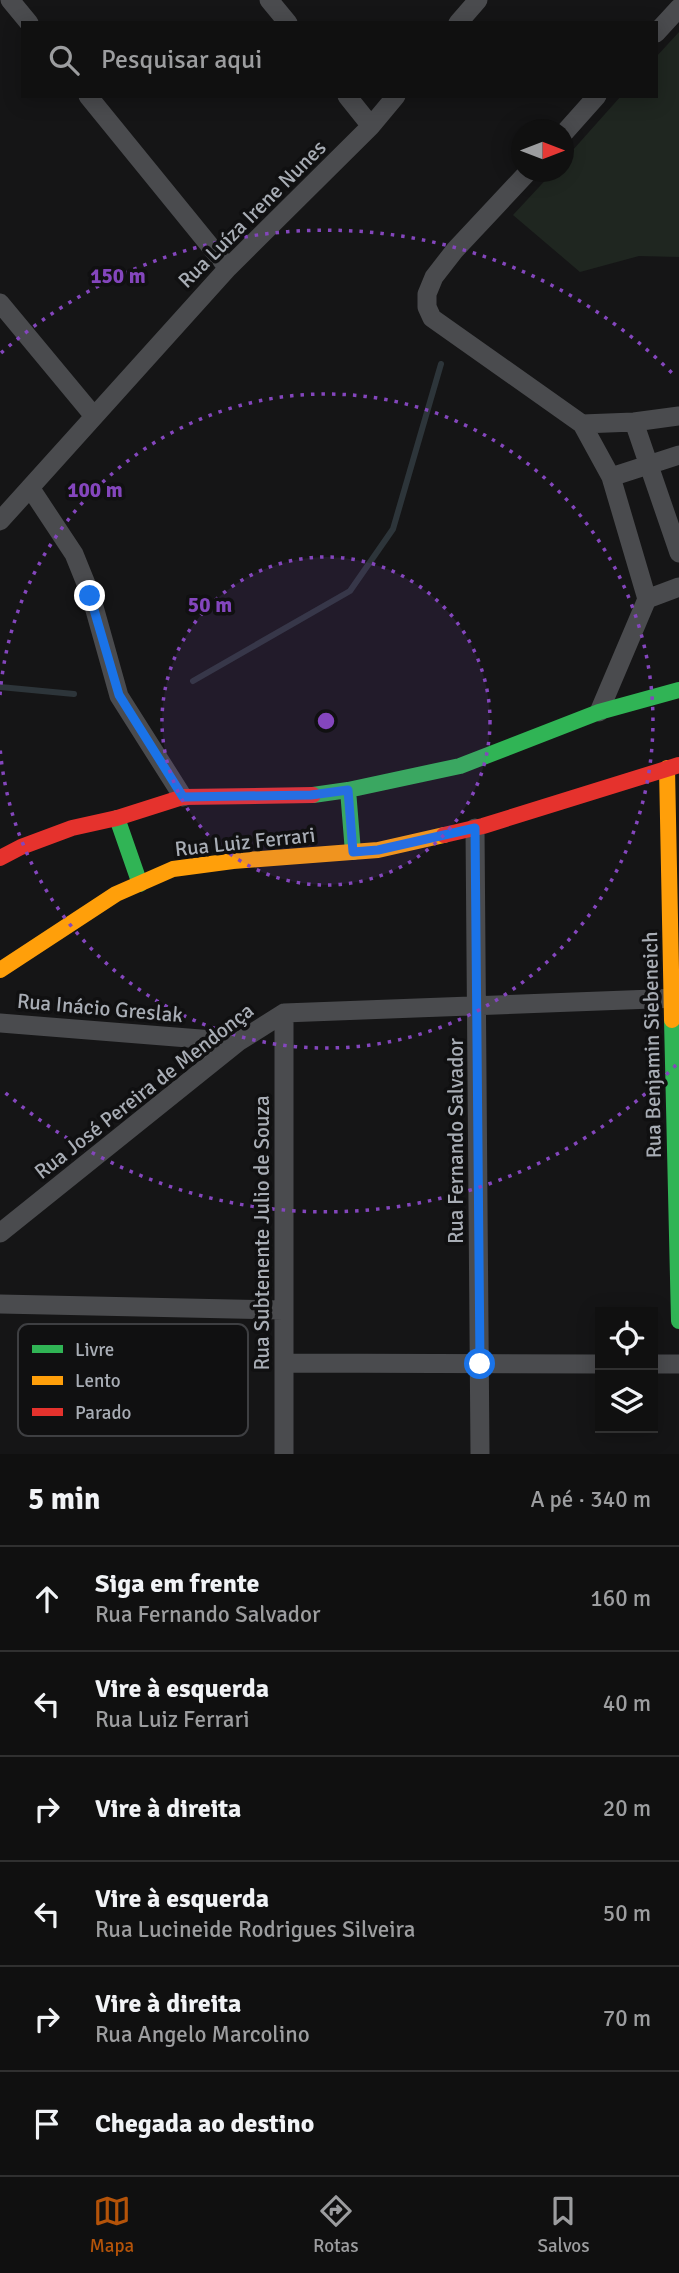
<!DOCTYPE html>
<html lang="pt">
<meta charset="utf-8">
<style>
:root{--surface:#101010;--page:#191919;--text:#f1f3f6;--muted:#9c9d9f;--line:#303030;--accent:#b45309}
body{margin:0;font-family:Signika,sans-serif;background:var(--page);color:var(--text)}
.controls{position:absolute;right:21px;bottom:21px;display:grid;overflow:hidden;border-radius:0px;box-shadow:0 4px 18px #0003}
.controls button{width:63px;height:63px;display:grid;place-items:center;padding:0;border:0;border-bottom:2px solid var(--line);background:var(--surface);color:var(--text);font:35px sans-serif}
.compass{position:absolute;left:511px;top:119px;width:63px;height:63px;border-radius:50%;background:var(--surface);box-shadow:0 4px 18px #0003;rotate:90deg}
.stop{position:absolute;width:21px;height:21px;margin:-16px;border:5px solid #1a73e8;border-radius:50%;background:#fff}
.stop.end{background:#1a73e8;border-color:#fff;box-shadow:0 2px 7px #0008}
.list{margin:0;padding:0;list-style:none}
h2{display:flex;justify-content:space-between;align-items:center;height:91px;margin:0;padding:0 28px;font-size:30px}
h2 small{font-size:23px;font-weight:400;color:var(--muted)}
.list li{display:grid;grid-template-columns:46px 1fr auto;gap:21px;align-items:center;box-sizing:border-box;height:105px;padding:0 28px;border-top:2px solid var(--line)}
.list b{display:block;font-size:26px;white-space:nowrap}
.list p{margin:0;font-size:23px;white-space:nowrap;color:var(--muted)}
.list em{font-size:23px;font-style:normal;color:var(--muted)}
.icon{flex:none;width:38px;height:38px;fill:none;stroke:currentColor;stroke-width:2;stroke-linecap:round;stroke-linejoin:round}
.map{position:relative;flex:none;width:679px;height:1454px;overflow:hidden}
.search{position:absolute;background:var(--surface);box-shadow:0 4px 18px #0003;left:21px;right:21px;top:21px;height:77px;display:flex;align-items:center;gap:18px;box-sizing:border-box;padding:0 24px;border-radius:0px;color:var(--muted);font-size:26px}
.sheet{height:721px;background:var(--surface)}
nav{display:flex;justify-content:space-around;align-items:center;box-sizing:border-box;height:98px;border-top:2px solid var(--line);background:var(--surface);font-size:19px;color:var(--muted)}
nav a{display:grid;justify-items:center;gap:4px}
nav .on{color:var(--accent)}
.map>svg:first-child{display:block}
.green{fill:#1f2620}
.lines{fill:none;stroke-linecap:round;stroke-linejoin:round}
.stream{stroke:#2d353a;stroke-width:6}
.street{stroke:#4a4b4e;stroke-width:19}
.fast{stroke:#30b455;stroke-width:16}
.slow{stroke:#ff9f0a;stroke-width:16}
.jam{stroke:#e5322d;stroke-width:16}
.route{stroke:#1a73e8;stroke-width:9}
.ring{fill:none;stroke:#8446bd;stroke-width:3.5;stroke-dasharray:3.5 7}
.labels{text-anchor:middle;stroke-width:7;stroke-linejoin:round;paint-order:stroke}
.street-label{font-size:21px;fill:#a8adb5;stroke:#101011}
.key{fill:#101011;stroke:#3e3f42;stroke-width:2}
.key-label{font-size:19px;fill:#a8adb5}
.centre{fill:#8446bd;stroke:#101011;stroke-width:3.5}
.ring-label{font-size:21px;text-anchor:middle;font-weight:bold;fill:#8446bd;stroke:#101011;stroke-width:7;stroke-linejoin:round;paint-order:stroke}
</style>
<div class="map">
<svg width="679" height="1454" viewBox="0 0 679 1454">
<rect width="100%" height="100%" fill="#151516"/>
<path class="green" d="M 679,32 L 679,257 L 639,256 L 580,272 L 513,215 L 553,172 L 564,172 L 564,160 L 621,96 L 656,96 L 656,57 Z"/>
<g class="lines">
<path class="stream" d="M 193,681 L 350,591 L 393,529 L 441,364
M 0,687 L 74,694"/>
<path class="street" d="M 10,0 L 29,23
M 269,0 L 288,23
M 458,23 L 478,0
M 656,33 L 679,8
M 88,96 L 228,268
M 347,96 L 371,126
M 564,133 L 597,96
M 528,172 L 455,250 L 434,277 L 427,294 L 427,307 L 432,318 L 582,424 L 634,422 L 679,416
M 0,303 L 93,415
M 634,422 L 679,553
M 582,424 L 611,477 L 647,599 L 599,712
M 611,477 L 679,455
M 31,489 L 74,554 L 91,596 L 119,696 L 183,797
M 0,521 L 228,268 L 371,126 L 396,96
M 647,599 L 679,587
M 475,828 L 480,1454
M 284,1013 L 284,1454
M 284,1013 L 679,998
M 0,1023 L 238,1042
M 0,1233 L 238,1042 L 284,1013
M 0,1304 L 283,1310
M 285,1363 L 600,1364
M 653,1364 L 679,1364"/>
<path class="fast" d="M 348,790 L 353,852
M 313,795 L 348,790 L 460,766 L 599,712 L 679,690
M 117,818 L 140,884
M 672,1020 L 679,1321"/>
<path class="slow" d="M 667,768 L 672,1020
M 0,970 L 116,894 L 173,869 L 233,861 L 378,850 L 444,835"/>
<path class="jam" d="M 444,835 L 483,826 L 679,765
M 0,858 L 21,847 L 72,828 L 117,818 L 183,797 L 313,795"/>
</g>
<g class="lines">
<path class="route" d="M 90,596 L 119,695 L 183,797 L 311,795 L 348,790 L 353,852 L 378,850 L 475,828 L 480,1364"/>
</g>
<circle cx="326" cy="721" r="164" fill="#8446bd" fill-opacity=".12"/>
<g class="ring">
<circle cx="326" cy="721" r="164"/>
<path d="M0 695A327 327 0 1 1 0 747"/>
<path d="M676 1065A491 491 0 0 1 1 1089M1 353A491 491 0 0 1 676 377"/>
</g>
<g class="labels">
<g class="street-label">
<text transform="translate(252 214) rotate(-45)" y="7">Rua Luíza Irene Nunes</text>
<text transform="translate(245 842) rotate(-6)" y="7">Rua Luiz Ferrari</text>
<text transform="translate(100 1008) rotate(5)" y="7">Rua Inácio Greslak</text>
<text transform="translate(652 1045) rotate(-91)" y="7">Rua Benjamin Siebeneich</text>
<text transform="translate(144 1091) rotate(-38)" y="7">Rua José Pereira de Mendonça</text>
<text transform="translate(456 1141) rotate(-90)" y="7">Rua Fernando Salvador</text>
<text transform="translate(262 1233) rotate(-90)" y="7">Rua Subtenente Julio de Souza</text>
</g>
</g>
<rect x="18" y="1324" width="230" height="112" rx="10" class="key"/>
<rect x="32" y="1345" width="31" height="8" fill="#30b455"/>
<rect x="32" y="1376" width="31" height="9" fill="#ff9f0a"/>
<rect x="32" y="1408" width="31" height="8" fill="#e5322d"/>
<g class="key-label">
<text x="75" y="1356">Livre</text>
<text x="75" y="1387">Lento</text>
<text x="75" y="1419">Parado</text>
</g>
<circle cx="326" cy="721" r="10" class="centre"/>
<g class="ring-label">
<text x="118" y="283">150 m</text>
<text x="95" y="497">100 m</text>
<text x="210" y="612">50 m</text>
</g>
</svg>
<div class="controls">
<button><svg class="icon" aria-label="locate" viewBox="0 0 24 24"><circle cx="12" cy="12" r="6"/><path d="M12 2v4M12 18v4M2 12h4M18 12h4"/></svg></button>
<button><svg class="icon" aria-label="layers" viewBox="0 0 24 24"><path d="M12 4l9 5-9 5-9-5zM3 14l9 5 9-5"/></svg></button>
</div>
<svg class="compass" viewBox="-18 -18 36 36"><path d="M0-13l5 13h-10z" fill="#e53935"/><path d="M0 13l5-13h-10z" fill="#9c9d9f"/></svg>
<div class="stop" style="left:480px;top:1364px"></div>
<div class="stop end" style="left:90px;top:596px"></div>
<div class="search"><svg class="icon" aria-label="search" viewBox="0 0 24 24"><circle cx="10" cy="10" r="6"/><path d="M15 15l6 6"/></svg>Pesquisar aqui</div>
</div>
<section class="sheet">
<h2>5 min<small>A pé · 340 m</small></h2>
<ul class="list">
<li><svg class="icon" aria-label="ahead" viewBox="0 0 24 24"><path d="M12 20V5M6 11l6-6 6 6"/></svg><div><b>Siga em frente</b><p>Rua Fernando Salvador</p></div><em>160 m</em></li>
<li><svg class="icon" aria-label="left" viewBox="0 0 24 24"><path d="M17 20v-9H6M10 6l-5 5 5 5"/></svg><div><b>Vire à esquerda</b><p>Rua Luiz Ferrari</p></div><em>40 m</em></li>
<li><svg class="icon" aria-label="right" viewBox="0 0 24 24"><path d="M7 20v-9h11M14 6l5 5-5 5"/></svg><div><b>Vire à direita</b></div><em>20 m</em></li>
<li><svg class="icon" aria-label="left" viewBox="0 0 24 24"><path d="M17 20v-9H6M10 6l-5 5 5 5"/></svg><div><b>Vire à esquerda</b><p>Rua Lucineide Rodrigues Silveira</p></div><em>50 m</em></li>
<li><svg class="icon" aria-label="right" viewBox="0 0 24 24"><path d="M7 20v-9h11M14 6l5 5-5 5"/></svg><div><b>Vire à direita</b><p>Rua Angelo Marcolino</p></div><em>70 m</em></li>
<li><svg class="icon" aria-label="arrive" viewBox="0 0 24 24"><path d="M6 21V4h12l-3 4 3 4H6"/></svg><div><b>Chegada ao destino</b></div></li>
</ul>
</section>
<nav>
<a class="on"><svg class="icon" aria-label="map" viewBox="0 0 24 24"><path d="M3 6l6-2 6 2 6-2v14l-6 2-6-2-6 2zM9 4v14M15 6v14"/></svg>Mapa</a>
<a><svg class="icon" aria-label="directions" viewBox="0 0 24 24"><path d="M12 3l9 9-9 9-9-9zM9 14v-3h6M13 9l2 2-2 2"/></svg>Rotas</a>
<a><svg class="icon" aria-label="saved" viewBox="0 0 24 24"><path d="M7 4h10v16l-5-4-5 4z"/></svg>Salvos</a>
</nav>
